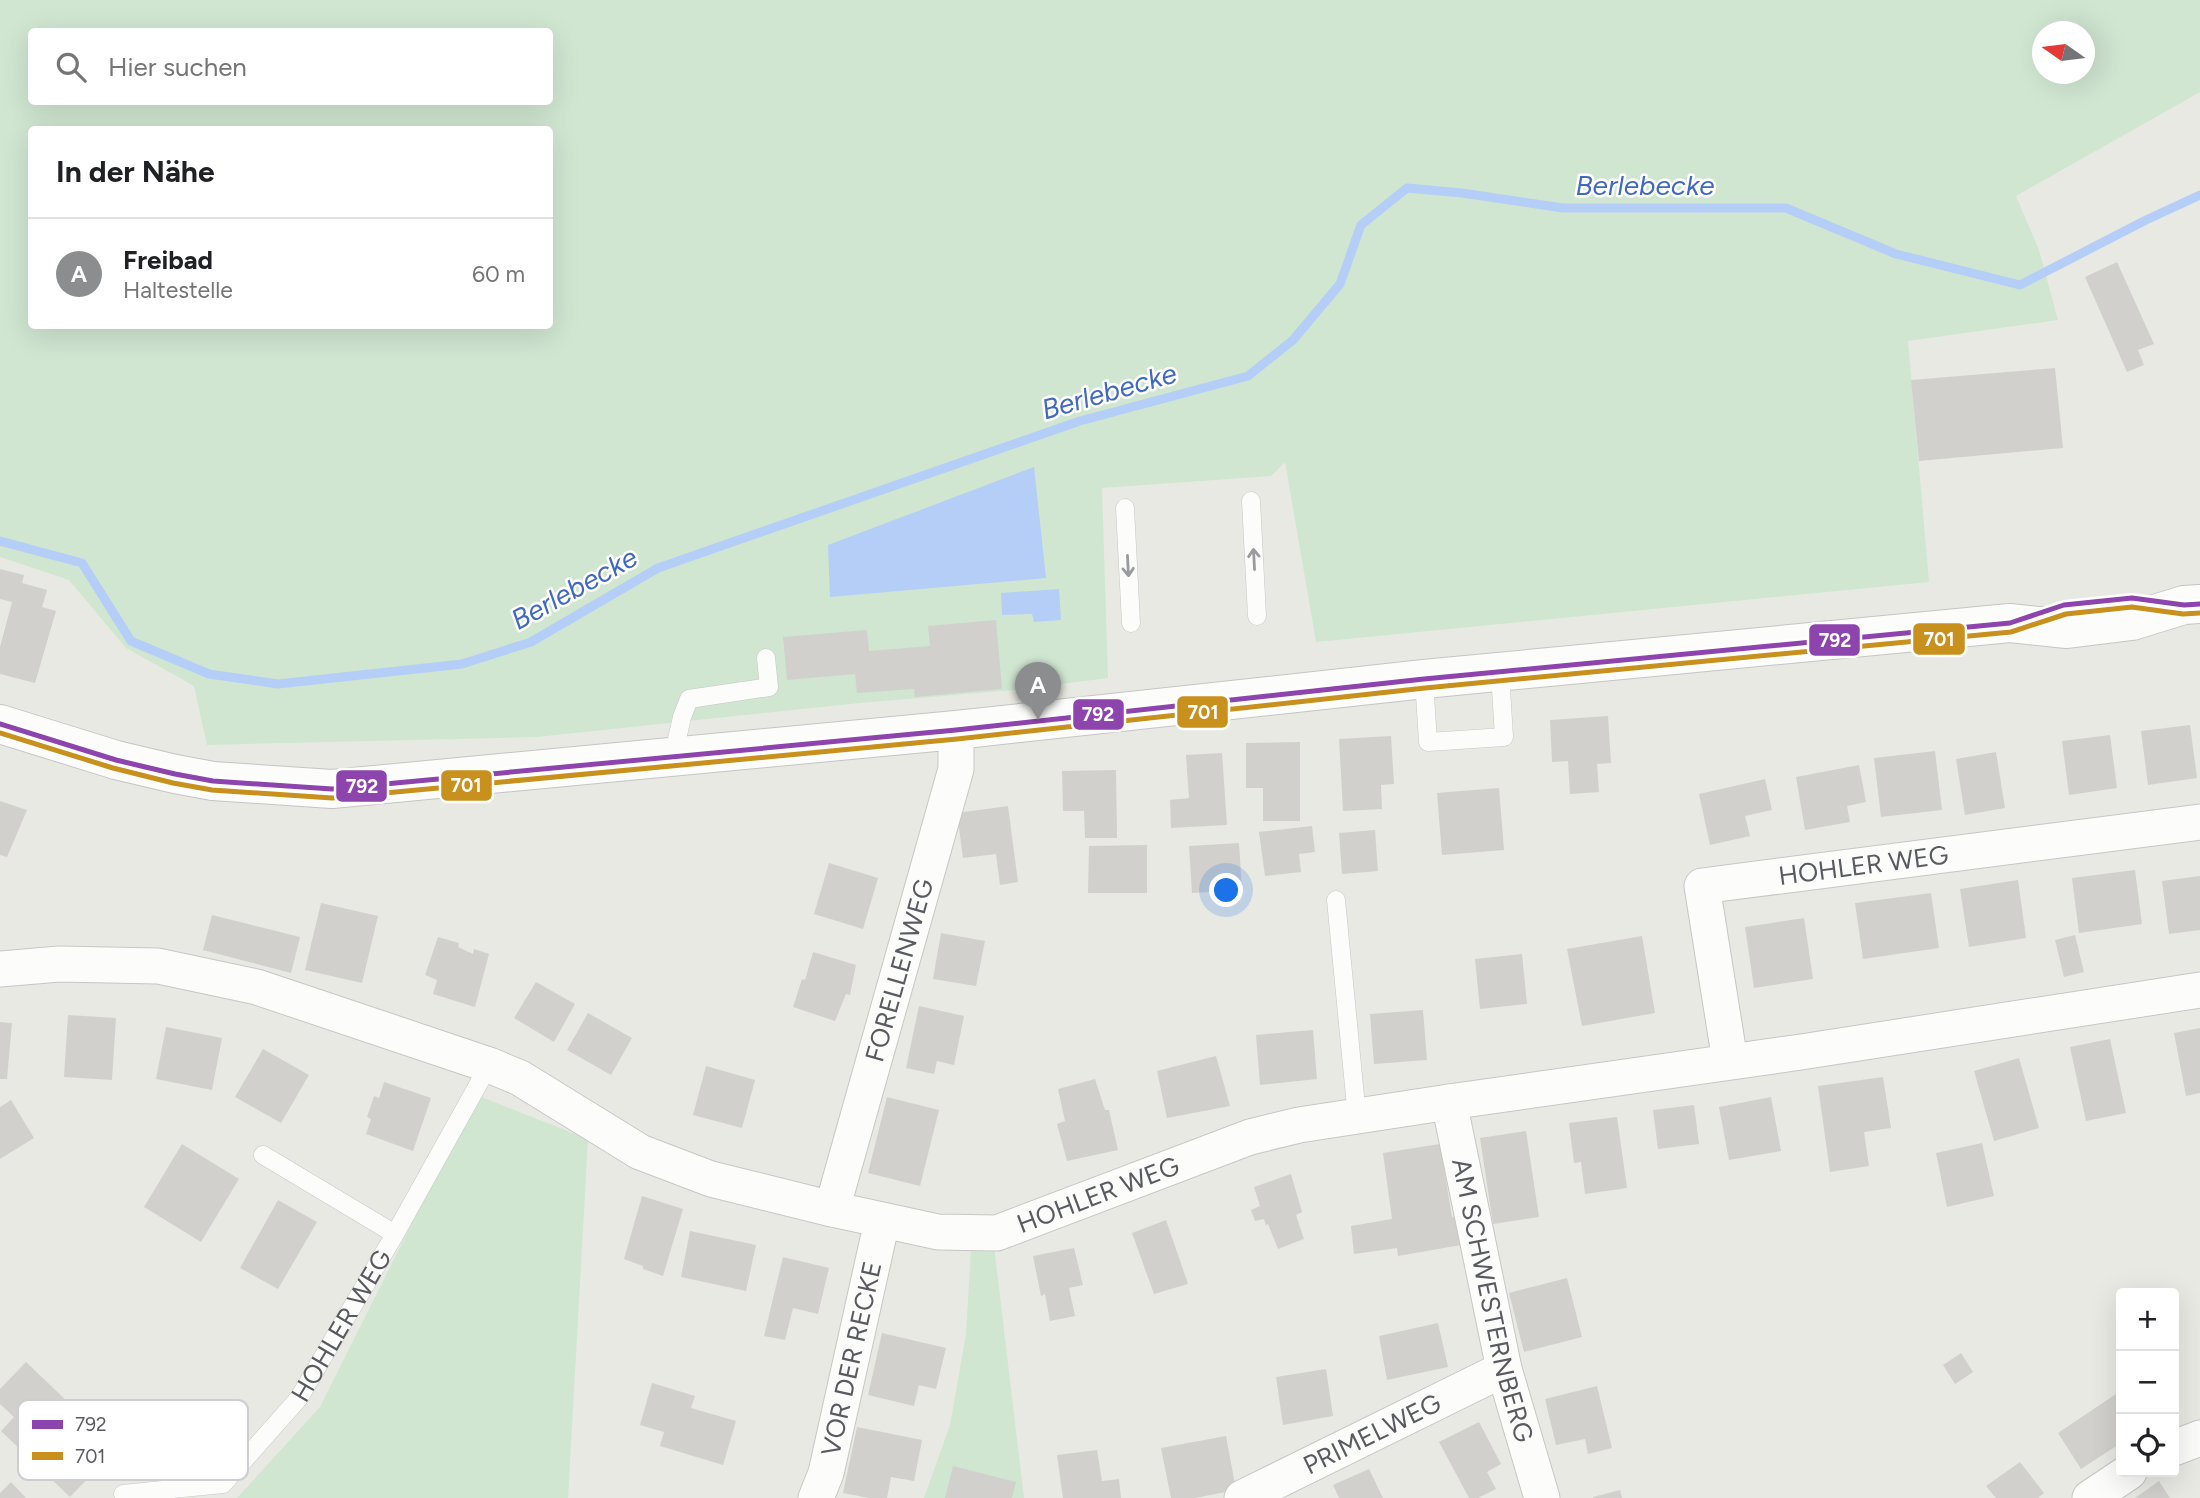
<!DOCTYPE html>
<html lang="de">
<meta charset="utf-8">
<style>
:root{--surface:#fff;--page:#f2f2f2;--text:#202124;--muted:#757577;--line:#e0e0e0;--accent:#8b8d8e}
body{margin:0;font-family:Figtree,sans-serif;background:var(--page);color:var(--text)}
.controls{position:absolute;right:21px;bottom:21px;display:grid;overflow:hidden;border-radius:7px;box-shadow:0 7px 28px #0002}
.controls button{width:63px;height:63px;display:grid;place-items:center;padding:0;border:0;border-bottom:2px solid var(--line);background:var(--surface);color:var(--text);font:35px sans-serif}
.compass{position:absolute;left:2032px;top:21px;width:63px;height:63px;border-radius:50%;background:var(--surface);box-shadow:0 7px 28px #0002;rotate:284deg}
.you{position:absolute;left:1227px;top:891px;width:24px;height:24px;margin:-18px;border:5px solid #fff;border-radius:50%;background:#1a73e8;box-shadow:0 0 0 10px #1a73e833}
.badge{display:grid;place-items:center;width:46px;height:46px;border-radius:50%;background:var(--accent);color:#fff;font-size:23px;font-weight:700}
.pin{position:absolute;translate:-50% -58px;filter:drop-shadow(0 2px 4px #0008)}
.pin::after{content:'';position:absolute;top:37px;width:24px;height:21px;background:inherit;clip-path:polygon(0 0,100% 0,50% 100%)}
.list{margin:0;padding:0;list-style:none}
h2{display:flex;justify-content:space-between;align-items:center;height:91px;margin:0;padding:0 28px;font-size:30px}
h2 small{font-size:23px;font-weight:400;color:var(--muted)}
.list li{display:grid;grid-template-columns:46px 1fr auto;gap:21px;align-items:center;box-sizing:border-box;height:112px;padding:0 28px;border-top:2px solid var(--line)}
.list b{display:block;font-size:26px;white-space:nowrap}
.list p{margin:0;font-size:23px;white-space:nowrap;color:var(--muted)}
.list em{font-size:23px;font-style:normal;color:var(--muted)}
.icon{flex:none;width:38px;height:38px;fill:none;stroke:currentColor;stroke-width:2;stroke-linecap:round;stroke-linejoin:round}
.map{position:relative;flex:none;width:2200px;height:1498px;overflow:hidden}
.search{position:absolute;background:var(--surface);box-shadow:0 7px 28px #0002;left:28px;top:28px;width:525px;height:77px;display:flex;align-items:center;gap:18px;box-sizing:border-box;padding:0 24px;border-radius:7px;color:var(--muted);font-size:26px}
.panel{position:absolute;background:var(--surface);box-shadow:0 7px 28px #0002;left:28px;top:126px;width:525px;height:203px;border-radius:7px}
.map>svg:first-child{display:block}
.green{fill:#d0e6d1;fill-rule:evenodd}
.water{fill:#b4cef7}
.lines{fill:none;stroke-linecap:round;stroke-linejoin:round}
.stream{stroke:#b4cef7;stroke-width:9}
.building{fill:#d1d0cd}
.service-casing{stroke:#c6c7c5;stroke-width:19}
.minor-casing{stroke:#c6c7c5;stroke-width:37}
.secondary-casing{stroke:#c4c5c4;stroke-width:40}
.service{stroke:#fcfcfb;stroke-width:18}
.minor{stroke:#fcfcfb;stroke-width:35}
.secondary{stroke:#fcfcfb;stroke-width:38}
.bus-1-casing{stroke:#fff;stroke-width:10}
.bus-2-casing{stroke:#fff;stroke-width:10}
.bus-1{stroke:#8e44ad;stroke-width:5}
.bus-2{stroke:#c8901d;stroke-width:5}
.oneway{stroke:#9a9b9f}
.labels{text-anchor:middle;stroke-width:5;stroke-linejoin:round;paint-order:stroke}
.street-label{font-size:26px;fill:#595b61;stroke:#fff}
.water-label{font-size:28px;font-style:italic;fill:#3f69c2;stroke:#fff}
.key{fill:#fff;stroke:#cdced0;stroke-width:2}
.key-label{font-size:19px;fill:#595b61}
.line-badge{stroke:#fff;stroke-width:2.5}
.badge-label{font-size:19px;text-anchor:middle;font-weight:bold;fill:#fff}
</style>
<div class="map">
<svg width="2200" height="1498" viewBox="0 0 2200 1498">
<rect width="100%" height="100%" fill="#e9e9e3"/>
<path class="green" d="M 0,0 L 2200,0 L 2200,92 L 2016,196 L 2039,250 L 2058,320 L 1908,341 L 1929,582 L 1316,642 L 1285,462 L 1271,476 L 1102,488 L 1108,678 L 1014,690 L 860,703 L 537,737 L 207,745 L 194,686 L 126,648 L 69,580 L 0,557 ZM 32,32 L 550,32 L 550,102 L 32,102 ZM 2042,32 L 2084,32 L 2084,74 L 2042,74 ZM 32,130 L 550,130 L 550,326 L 32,326 Z
M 476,1095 L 588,1139 L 568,1498 L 237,1498 L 320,1407 Z
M 994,1246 L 1024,1498 L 924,1498 L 950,1425 L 966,1334 L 971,1247 Z"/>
<path class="water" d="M 1034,467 L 1046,578 L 830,597 L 828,545 Z
M 1059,589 L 1061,620 L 1034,622 L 1032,614 L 1002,615 L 1001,593 Z"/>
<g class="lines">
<path class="stream" d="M 0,541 L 82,563 L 131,641 L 209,674 L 278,684 L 462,664 L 531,642 L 658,568 L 1080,421 L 1248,376 L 1293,340 L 1340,284 L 1361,225 L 1407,188 L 1462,193 L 1563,208 L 1786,208 L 1896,254 L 2020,285 L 2146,220 L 2200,195"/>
</g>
<path class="building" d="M 2117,262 L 2154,344 L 2138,350 L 2144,365 L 2127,372 L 2085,277 Z
M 2055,368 L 2063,448 L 1919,461 L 1911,380 Z
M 0,569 L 24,575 L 22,583 L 47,590 L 42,607 L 56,611 L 35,683 L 0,674 L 0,647 L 12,602 L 0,599 Z
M 996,620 L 1002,689 L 915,697 L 914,689 L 857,693 L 855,674 L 787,680 L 783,637 L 867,630 L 869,651 L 930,646 L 928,626 Z
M 1608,716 L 1611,763 L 1597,764 L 1599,792 L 1570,794 L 1568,761 L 1552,762 L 1550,720 Z
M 2190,725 L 2197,778 L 2148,785 L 2141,731 Z
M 2110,735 L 2117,788 L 2069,795 L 2062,741 Z
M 1391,736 L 1394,784 L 1381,785 L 1382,809 L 1343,811 L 1339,739 Z
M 1300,742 L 1300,821 L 1263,821 L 1263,788 L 1246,788 L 1246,743 Z
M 1935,751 L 1942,810 L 1881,817 L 1874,758 Z
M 1996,752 L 2005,808 L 1965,815 L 1956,759 Z
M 1222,753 L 1227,825 L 1171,828 L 1170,800 L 1189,798 L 1186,755 Z
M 1859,765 L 1866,802 L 1847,806 L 1850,822 L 1805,830 L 1796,777 Z
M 1116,770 L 1117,838 L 1085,838 L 1084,811 L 1063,811 L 1062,771 Z
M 1765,779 L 1772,810 L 1745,816 L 1750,836 L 1710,845 L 1699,794 Z
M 1499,788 L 1504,850 L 1442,855 L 1437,793 Z
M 0,801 L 27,810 L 7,857 L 0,855 Z
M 1008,806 L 1018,882 L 1000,885 L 996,854 L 963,858 L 957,813 Z
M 1312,826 L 1315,852 L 1299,854 L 1301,872 L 1265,876 L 1259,832 Z
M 1375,830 L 1378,871 L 1342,874 L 1339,833 Z
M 1239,843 L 1242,890 L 1192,893 L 1189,846 Z
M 1147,845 L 1147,893 L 1088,893 L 1089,846 Z
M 829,863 L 878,878 L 863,929 L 814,914 Z
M 2135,870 L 2142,924 L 2079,933 L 2072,878 Z
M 2200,876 L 2200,930 L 2169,934 L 2162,881 Z
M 2018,880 L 2026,938 L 1969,947 L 1960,889 Z
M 1931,893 L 1939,948 L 1863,959 L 1855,903 Z
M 321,903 L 378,916 L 362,983 L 305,970 Z
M 212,915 L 300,937 L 291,973 L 203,950 Z
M 1804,918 L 1813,979 L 1754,988 L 1745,927 Z
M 941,933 L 985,941 L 976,986 L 933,979 Z
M 2075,935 L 2084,972 L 2064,977 L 2055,940 Z
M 1642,936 L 1655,1013 L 1582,1026 L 1567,949 Z
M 438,937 L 459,943 L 458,947 L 473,954 L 474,949 L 489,954 L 475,1007 L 433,994 L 437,980 L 425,975 Z
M 813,952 L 856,965 L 850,995 L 846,994 L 835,1021 L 793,1007 L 802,979 L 805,980 Z
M 1522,954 L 1527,1004 L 1480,1009 L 1475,959 Z
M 536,982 L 575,1004 L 554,1042 L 514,1018 Z
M 919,1006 L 964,1016 L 954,1065 L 937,1061 L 934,1074 L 906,1068 Z
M 1423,1010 L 1427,1060 L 1374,1064 L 1370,1014 Z
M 588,1013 L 632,1038 L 611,1075 L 567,1050 Z
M 68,1015 L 116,1018 L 112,1080 L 64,1077 Z
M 0,1022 L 12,1023 L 7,1079 L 0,1079 Z
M 166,1027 L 222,1038 L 212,1090 L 156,1079 Z
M 2200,1028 L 2200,1093 L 2186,1096 L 2174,1033 Z
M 1313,1030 L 1317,1079 L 1260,1085 L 1256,1035 Z
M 2110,1039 L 2126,1113 L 2086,1121 L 2070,1047 Z
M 263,1049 L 309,1075 L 281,1123 L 235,1097 Z
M 1216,1056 L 1230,1106 L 1167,1118 L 1157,1071 Z
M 2019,1058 L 2039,1128 L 1994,1141 L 1974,1071 Z
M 706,1066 L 755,1080 L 742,1128 L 693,1115 Z
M 1883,1077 L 1891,1128 L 1864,1132 L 1869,1166 L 1830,1172 L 1818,1086 Z
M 1095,1079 L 1105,1110 L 1109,1110 L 1118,1150 L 1067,1161 L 1057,1124 L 1065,1121 L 1058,1089 Z
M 384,1082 L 431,1098 L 413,1151 L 366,1134 L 371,1119 L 367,1117 L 374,1096 L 379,1098 Z
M 887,1097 L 939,1110 L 920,1186 L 868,1173 Z
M 1771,1097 L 1781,1151 L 1729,1160 L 1719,1107 Z
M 11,1100 L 34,1138 L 0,1159 L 0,1107 Z
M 1694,1105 L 1699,1144 L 1658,1149 L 1653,1110 Z
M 1617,1117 L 1627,1188 L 1585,1194 L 1581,1162 L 1574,1163 L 1569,1123 Z
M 1526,1131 L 1539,1217 L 1493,1224 L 1480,1138 Z
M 1982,1143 L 1994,1196 L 1947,1207 L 1936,1153 Z
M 182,1144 L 239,1179 L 201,1242 L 144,1207 Z
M 1440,1144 L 1452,1217 L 1456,1216 L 1461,1245 L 1398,1256 L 1397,1248 L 1354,1254 L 1351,1226 L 1392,1219 L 1383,1153 Z
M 1291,1174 L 1302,1212 L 1296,1215 L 1304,1239 L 1278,1249 L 1268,1224 L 1266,1225 L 1264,1219 L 1255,1221 L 1251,1210 L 1260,1206 L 1254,1187 Z
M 642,1196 L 683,1209 L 663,1276 L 643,1269 L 643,1266 L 624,1259 Z
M 278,1200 L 317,1222 L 278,1289 L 240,1268 Z
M 1166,1220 L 1188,1284 L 1154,1294 L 1132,1233 Z
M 690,1231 L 756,1245 L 746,1291 L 681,1277 Z
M 1074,1248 L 1083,1285 L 1069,1288 L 1075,1316 L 1050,1321 L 1045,1294 L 1041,1296 L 1033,1256 Z
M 783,1257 L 829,1268 L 818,1314 L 793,1308 L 785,1340 L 764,1336 Z
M 1567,1278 L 1582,1337 L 1524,1352 L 1509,1293 Z
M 1438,1323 L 1448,1367 L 1387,1380 L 1379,1336 Z
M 882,1333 L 946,1348 L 936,1389 L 919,1385 L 914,1406 L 868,1395 Z
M 1961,1353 L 1973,1372 L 1955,1384 L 1943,1365 Z
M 26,1362 L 70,1404 L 57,1418 L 76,1436 L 65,1448 L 93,1473 L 70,1497 L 1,1431 L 14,1417 L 0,1404 L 0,1389 Z
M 1326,1369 L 1333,1416 L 1283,1425 L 1276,1377 Z
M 652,1383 L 695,1396 L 691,1408 L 736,1421 L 723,1465 L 660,1446 L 664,1432 L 640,1425 Z
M 1597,1386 L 1612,1448 L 1588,1454 L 1585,1439 L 1556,1445 L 1545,1399 Z
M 2119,1392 L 2121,1396 L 2121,1443 L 2081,1469 L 2058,1433 Z
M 1479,1422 L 1501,1464 L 1487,1472 L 1496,1489 L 1478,1498 L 1469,1498 L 1439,1442 Z
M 857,1427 L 922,1440 L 914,1481 L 891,1477 L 887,1498 L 869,1498 L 843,1493 Z
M 1226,1436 L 1236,1490 L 1195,1498 L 1171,1498 L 1161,1448 Z
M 1097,1450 L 1102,1481 L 1119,1479 L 1121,1498 L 1063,1498 L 1057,1455 Z
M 2020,1462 L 2044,1493 L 2038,1498 L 1996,1498 L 1986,1486 Z
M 953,1466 L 1016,1482 L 1012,1498 L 945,1498 Z
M 1369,1469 L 1383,1498 L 1339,1498 L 1333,1485 Z
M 2159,1481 L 2170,1498 L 2135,1498 Z
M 11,1482 L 26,1498 L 0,1498 L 0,1493 Z
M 1620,1490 L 1622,1498 L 1593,1498 L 1593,1497 Z"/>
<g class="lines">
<g class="service-casing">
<g id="service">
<path d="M 1251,501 L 1257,616"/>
<path d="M 1125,508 L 1131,623"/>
<path d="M 1424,679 L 1428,742 L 1504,737 L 1500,673"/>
<path d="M 673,757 L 682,717 L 689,699 L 769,687 L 766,658"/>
<path d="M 1336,900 L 1357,1117"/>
<path d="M 263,1155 L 395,1234"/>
<path id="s1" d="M 123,1494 L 223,1484 L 299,1398 L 395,1234 L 489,1065"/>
</g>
</g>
<g class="minor-casing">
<g id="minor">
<path id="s2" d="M 0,969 L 59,964 L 158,966 L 257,987 L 489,1065 L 520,1078 L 640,1152 L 711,1179 L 832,1209 L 938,1232 L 997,1233 L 1250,1137 L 1299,1125 L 1449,1102 L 1801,1052 L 2200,990"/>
<path id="s3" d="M 1730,1061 L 1702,886 L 2200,822"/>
<path id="s4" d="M 1449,1102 L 1504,1369 L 1542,1498"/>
<path id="s5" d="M 832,1209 L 956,769 L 956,730"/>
<path d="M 2174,1448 L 2200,1438"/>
<path id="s6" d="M 816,1498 L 826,1473 L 882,1221"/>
<path id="s7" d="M 1242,1498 L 1504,1369"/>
<path d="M 2090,1498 L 2129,1472"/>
</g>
</g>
<g class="secondary-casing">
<path id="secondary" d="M 0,724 L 116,760 L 175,774 L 213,781 L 332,789 L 956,730 L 1424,679 L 2010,623 L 2067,629 L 2132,621 L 2184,605 L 2200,604"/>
</g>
<use href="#service" class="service"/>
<use href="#minor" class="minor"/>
<use href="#secondary" class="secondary"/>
<g class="bus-1-casing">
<path id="bus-1" d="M 0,724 L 116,760 L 175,774 L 213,781 L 332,789 L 956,730 L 1424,679 L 2010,623 L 2064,605 L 2132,598 L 2184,605 L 2200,604"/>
</g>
<g class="bus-2-casing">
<path id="bus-2" d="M 0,733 L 113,768 L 173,783 L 212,790 L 332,798 L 957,739 L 1425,688 L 2011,632 L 2066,614 L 2132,607 L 2183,614 L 2200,613"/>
</g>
<use href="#bus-1" class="bus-1"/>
<use href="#bus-2" class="bus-2"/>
</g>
<defs><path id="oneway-shaft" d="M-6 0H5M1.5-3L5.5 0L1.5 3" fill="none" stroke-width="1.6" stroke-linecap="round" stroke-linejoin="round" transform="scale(1.75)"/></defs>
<g class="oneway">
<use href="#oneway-shaft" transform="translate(1254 559) rotate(-93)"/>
<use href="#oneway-shaft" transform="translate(1128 566) rotate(87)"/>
</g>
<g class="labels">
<g class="street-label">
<text dy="9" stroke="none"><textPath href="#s3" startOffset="340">HOHLER WEG</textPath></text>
<text dy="9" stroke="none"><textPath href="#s5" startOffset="248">FORELLENWEG</textPath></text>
<text dy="9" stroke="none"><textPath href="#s2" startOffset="1155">HOHLER WEG</textPath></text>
<text dy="9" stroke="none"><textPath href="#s4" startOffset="203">AM SCHWESTERNBERG</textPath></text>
<text dy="9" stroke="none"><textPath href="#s1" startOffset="299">HOHLER WEG</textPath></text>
<text dy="9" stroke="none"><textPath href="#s6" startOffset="144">VOR DER RECKE</textPath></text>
<text dy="9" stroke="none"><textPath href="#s7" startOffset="145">PRIMELWEG</textPath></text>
</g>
<g class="water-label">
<text x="1645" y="195">Berlebecke</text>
<text transform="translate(1109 391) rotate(-16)" y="10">Berlebecke</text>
<text transform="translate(574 588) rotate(-29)" y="10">Berlebecke</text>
</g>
</g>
<rect x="18" y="1400" width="230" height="80" rx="10" class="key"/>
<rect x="32" y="1420" width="31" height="9" fill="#8e44ad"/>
<rect x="32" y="1452" width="31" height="8" fill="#c8901d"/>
<g class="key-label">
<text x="75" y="1431">792</text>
<text x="75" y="1463">701</text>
</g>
<g class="line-badge">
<rect x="1912" y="622" width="54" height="34" rx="7" fill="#c8901d"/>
<rect x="1808" y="623" width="53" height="34" rx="7" fill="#8e44ad"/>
<rect x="1176" y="695" width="53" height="34" rx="7" fill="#c8901d"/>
<rect x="1072" y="698" width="53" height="33" rx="7" fill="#8e44ad"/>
<rect x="440" y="769" width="53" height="33" rx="7" fill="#c8901d"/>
<rect x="335" y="769" width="53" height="34" rx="7" fill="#8e44ad"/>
</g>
<g class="badge-label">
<text x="1939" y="646">701</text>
<text x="1835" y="647">792</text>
<text x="1203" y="719">701</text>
<text x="1098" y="721">792</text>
<text x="466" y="792">701</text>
<text x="362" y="793">792</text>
</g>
</svg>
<div class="controls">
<button>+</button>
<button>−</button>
<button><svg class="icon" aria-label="locate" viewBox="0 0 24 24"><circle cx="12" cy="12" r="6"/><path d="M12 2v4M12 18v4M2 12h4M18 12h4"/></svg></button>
</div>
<svg class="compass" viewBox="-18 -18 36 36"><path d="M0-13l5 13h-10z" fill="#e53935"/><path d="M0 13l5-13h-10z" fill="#757577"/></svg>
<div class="you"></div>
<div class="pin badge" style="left:1038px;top:720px">A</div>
<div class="search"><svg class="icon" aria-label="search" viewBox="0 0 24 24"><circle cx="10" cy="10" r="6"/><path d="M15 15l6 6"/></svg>Hier suchen</div>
<section class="panel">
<h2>In der Nähe<small></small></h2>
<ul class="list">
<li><span class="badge">A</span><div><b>Freibad</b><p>Haltestelle</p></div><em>60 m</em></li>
</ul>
</section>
</div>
